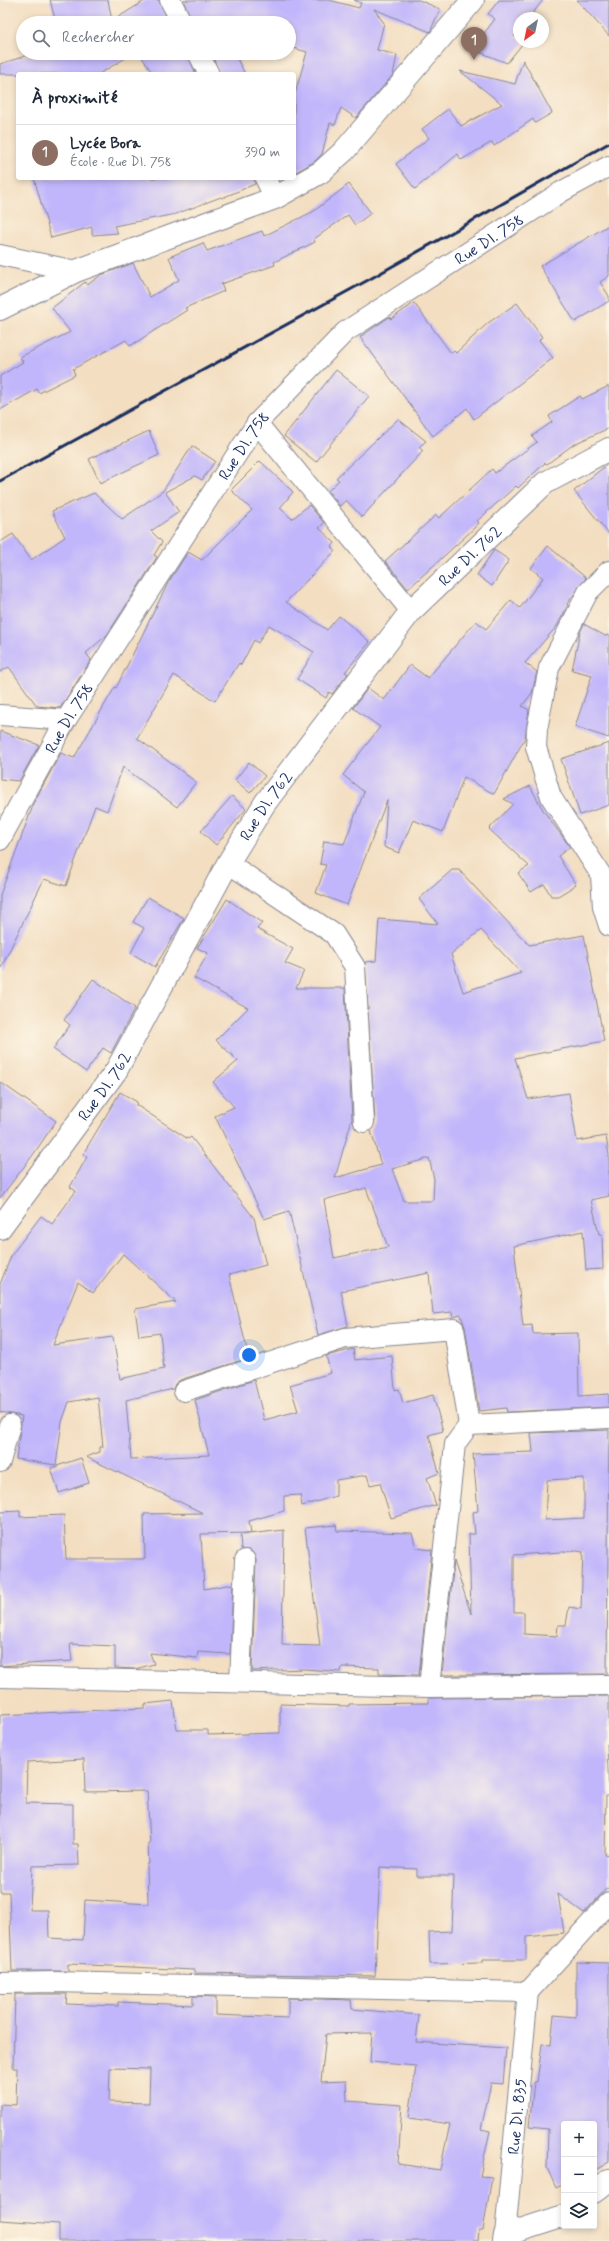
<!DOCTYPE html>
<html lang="fr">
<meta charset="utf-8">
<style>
:root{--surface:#fff;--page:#f6f6f7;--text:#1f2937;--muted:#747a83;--line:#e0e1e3;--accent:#7c3aed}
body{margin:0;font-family:Mynerve,sans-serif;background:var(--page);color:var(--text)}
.controls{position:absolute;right:12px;bottom:12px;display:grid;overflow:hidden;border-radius:4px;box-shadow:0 2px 6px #0003}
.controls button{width:36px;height:36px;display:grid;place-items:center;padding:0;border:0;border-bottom:1px solid var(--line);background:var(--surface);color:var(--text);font:20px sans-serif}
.compass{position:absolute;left:513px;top:12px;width:36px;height:36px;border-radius:50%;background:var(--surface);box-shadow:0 2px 6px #0003;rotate:213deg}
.you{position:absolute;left:249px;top:1355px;width:14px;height:14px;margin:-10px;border:3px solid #fff;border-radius:50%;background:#1a73e8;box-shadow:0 0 0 6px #1a73e833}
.badge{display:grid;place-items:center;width:26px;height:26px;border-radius:50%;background:var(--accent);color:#fff;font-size:13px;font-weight:700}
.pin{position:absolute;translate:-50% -33px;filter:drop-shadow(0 1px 2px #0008)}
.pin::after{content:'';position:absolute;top:21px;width:14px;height:12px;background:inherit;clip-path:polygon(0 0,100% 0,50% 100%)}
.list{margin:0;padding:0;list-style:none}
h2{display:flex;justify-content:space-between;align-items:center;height:52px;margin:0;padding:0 16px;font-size:17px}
h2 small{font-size:13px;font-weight:400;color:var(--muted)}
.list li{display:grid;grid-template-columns:26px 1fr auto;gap:12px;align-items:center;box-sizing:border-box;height:56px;padding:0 16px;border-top:1px solid var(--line)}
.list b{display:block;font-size:15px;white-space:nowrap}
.list p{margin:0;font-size:13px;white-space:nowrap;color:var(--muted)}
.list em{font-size:13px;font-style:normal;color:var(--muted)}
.icon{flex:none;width:22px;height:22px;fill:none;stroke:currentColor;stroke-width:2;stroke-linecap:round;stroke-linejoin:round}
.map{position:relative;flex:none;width:609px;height:2241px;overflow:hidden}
.search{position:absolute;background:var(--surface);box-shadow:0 2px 6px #0003;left:16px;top:16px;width:280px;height:44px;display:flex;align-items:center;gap:10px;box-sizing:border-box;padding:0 14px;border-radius:22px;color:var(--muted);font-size:15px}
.panel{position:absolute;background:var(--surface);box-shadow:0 2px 6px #0003;left:16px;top:72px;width:280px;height:108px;border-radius:4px}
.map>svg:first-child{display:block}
.building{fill:#c1b6fb;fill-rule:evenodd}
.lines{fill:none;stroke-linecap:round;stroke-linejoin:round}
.minor-casing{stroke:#878690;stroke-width:22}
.tertiary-casing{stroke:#878690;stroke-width:24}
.minor{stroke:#fff;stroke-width:20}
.tertiary{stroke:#fff;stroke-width:22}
.rail{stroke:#1b2f5e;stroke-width:3}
.labels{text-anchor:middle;stroke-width:3;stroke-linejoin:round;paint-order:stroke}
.street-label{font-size:16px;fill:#1b2f5e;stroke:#fcf5e5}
</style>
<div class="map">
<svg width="609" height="2241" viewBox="0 0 609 2241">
<rect width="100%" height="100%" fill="#fcf5e5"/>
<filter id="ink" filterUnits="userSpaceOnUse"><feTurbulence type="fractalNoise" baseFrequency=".025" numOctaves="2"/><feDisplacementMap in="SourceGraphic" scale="8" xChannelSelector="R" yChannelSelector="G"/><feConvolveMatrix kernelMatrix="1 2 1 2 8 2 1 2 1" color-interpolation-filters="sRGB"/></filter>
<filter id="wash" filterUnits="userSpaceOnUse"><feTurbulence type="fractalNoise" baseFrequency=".012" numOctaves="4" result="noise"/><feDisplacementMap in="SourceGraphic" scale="16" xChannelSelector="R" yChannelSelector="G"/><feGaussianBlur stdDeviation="0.9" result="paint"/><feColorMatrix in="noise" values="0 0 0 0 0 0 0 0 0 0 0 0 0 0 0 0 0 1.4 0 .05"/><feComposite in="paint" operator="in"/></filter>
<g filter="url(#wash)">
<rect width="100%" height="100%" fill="#f3dec1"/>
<g id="blocks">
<path class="building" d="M 50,0 L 108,0 L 112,21 L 146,0 L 159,0 L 169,23 L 56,23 Z
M 183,0 L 329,0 L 359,8 L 361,3 L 354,0 L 419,0 L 440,9 L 430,32 L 374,9 L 384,23 L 377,50 L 397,55 L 393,75 L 356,118 L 341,108 L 335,125 L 330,123 L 322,154 L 314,162 L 294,173 L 294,97 L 307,52 L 290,47 L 294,33 L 289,32 L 289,23 L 193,23 Z
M 499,0 L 543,0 L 529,18 L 519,18 L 519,30 L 514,36 L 523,43 L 507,63 L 472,49 L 495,19 L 488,14 Z
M 577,0 L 609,0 L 609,36 Z
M 35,53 L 134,53 L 99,74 L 0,74 L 0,64 Z
M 139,53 L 187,53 L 196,74 L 153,74 Z
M 211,53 L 234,53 L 245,74 L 220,74 Z
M 523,60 L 552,113 L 535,123 L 533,119 L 494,146 L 492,142 L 461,160 L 458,154 L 415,189 L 396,164 L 429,138 L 422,129 L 448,109 L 461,126 L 502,104 L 460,71 L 515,84 Z
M 34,178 L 254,178 L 255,184 L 222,198 L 221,197 L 176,214 L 114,226 L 118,233 L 92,235 L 92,227 L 51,238 Z
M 349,184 L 371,213 L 355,225 L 348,215 L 314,239 L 315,242 L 274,262 L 275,265 L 221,284 L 224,291 L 185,308 L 187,310 L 176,317 L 130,346 L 126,340 L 73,369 L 75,375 L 39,393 L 37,389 L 0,410 L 0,376 L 23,362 L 20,357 L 70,332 L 52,308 L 85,282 L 87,285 L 101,275 L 133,263 L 150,297 L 179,280 L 169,257 L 203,243 L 207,251 L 262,231 L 264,236 L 314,211 Z
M 609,225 L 609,276 L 600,282 L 609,296 L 609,301 L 575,322 L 540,266 Z
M 414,303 L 451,353 L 454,351 L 456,353 L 488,323 L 517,303 L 542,337 L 539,340 L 553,358 L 474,419 L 467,408 L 433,436 L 360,337 L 389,317 L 391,319 Z
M 336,370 L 369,396 L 316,462 L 284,436 Z
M 609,386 L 609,428 L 574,444 L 547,464 L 545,463 L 518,488 L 516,486 L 477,521 L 479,523 L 468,534 L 408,589 L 385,561 L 436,515 L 439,518 L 492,469 L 495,473 L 537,442 L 532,436 L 552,422 L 549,416 L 580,396 L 582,399 Z
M 398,419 L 426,441 L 419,447 L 423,451 L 362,517 L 346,500 L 340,506 L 328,491 L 339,480 L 336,478 Z
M 149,431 L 159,455 L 100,483 L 89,459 Z
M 192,446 L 215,461 L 202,480 L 195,476 L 165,492 L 179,512 L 151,531 L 162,542 L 154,555 L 157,557 L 107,635 L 86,653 L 91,660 L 60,708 L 37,706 L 9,667 L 0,672 L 0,542 L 13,534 L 31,560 L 65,537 L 52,511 L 94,493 L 122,519 L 163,491 Z
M 260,461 L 293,492 L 280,508 L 292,519 L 309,505 L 324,523 L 319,528 L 335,543 L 332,547 L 335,551 L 286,602 L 327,630 L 339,616 L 370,642 L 345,672 L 348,674 L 332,694 L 329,692 L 326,698 L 297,679 L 314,652 L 269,625 L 258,643 L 254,640 L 241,665 L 239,663 L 215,701 L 174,675 L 137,738 L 196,782 L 177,807 L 123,767 L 107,811 L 95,806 L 66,886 L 44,879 L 0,970 L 0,895 L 35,800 L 61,753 L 74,758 L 115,687 L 116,688 L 168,583 L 188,552 L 202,560 L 252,510 L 231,490 Z
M 609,463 L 609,534 L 574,491 Z
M 548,546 L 586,578 L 567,604 L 568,605 L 557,626 L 525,663 L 537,672 L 532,693 L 522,706 L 529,710 L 525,738 L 494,794 L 464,777 L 443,832 L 413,820 L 399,853 L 384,847 L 387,800 L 347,905 L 316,893 L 326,865 L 320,864 L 324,841 L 344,844 L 364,792 L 343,775 L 380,727 L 353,708 L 368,688 L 384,700 L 410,665 L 428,678 L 476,621 L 486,629 L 511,600 L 520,608 L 543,578 L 531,568 Z
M 494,550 L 509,560 L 492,586 L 477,575 Z
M 584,624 L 605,636 L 609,635 L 609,738 L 575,727 L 592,675 L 572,670 L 580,632 Z
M 0,731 L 39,745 L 19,781 L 0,779 Z
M 609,743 L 609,805 L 580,815 L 561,759 Z
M 249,762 L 265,776 L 250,793 L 235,780 Z
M 530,786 L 543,810 L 570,847 L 558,856 L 576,885 L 558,896 L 551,896 L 544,884 L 531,892 L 518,873 L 529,866 L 489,829 L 513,804 L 504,799 Z
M 232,796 L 246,809 L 216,845 L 201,831 Z
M 452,870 L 459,870 L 529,945 L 584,935 L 604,1041 L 515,1058 L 528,1099 L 569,1093 L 577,1141 L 606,1136 L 609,1155 L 609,1196 L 591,1200 L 599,1234 L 602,1234 L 603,1269 L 586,1270 L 583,1231 L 514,1246 L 523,1326 L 532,1325 L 533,1334 L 578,1333 L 579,1396 L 609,1394 L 609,1407 L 507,1412 L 506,1408 L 479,1411 L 465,1327 L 461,1315 L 453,1317 L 452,1312 L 433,1314 L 429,1273 L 341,1291 L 348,1326 L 318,1335 L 289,1211 L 264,1219 L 215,1116 L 234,1107 L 213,1082 L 238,1061 L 216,1040 L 248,1008 L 194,978 L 208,953 L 197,948 L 227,899 L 262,923 L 257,929 L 293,949 L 285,963 L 304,971 L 296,988 L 345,988 L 352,1119 L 335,1178 L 381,1165 L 371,1131 L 375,1121 L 365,962 L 376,961 L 379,919 L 438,924 L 419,899 ZM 481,930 L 521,973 L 463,992 L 451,954 ZM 429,1158 L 434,1179 L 433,1201 L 404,1201 L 392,1169 ZM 366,1188 L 388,1247 L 334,1258 L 324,1200 Z
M 148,897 L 184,918 L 155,967 L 131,953 L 144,928 L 133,922 Z
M 93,979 L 135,1008 L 111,1053 L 103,1048 L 86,1072 L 53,1049 L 70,1025 L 64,1020 Z
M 0,1082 L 56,1121 L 33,1155 L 0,1198 Z
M 120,1092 L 137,1102 L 136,1105 L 188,1139 L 191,1137 L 254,1218 L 266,1265 L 229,1275 L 249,1358 L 180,1380 L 175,1384 L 173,1389 L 126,1400 L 131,1459 L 209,1455 L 195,1400 L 254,1380 L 264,1420 L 298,1411 L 290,1385 L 331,1373 L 326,1356 L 353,1349 L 355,1360 L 392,1356 L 395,1390 L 399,1389 L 403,1403 L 433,1395 L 443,1431 L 429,1435 L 439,1473 L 427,1478 L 436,1505 L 391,1518 L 380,1483 L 370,1485 L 367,1475 L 336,1480 L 336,1496 L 302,1506 L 300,1495 L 284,1496 L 284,1511 L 249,1521 L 251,1533 L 201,1534 L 204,1589 L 233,1584 L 230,1654 L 198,1652 L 197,1658 L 150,1653 L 154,1664 L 135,1669 L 115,1668 L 115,1646 L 70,1644 L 72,1661 L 0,1666 L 0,1512 L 20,1511 L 20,1517 L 64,1515 L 66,1559 L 145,1559 L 144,1514 L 203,1513 L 86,1457 L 100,1452 L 100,1447 L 103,1447 L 98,1397 L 69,1402 L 62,1422 L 56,1465 L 16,1459 L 22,1416 L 0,1412 L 0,1284 L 12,1254 L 41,1216 L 52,1224 L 76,1191 L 70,1187 L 87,1157 L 83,1154 ZM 123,1254 L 176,1302 L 135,1309 L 139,1336 L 160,1333 L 164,1369 L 120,1379 L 113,1337 L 53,1345 L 78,1282 L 93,1293 Z
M 609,1430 L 607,1674 L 442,1675 L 454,1561 L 471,1614 L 469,1534 L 475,1534 L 473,1512 L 478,1511 L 473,1454 L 533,1452 L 531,1433 ZM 584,1478 L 584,1518 L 545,1520 L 547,1480 ZM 577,1551 L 583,1552 L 581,1609 L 569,1607 L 566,1625 L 558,1625 L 557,1636 L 524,1634 L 524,1612 L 514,1612 L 514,1555 Z
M 81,1458 L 89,1483 L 59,1493 L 51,1468 Z
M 336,1525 L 337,1531 L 412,1533 L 416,1548 L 432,1550 L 419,1675 L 379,1674 L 379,1668 L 342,1667 L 341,1672 L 305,1669 L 252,1671 L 256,1560 L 251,1551 L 241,1549 L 240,1535 L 284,1530 L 282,1645 L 320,1646 L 305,1528 Z
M 609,1696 L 609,1744 L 607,1744 L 609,1796 L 606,1796 L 605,1855 L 609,1854 L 609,1888 L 605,1890 L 584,1913 L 558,1894 L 564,1933 L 526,1937 L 526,1960 L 482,1960 L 482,1963 L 430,1964 L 429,1932 L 452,1931 L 454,1876 L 417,1876 L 417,1869 L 380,1867 L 375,1976 L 194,1973 L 194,1970 L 68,1964 L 68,1971 L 12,1971 L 9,1892 L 0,1892 L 0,1715 L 145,1708 L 145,1704 L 173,1701 L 177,1730 L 208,1730 L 208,1735 L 280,1733 L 280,1704 L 349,1706 L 349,1704 L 429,1703 L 429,1698 ZM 84,1759 L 85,1792 L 147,1791 L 150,1843 L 148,1843 L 149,1864 L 147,1864 L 148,1904 L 85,1900 L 83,1940 L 49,1938 L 48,1910 L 30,1910 L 32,1866 L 79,1865 L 78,1844 L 73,1844 L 73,1804 L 26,1803 L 27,1762 Z
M 576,1962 L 609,1963 L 609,2162 L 594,2171 L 594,2124 L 564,2124 L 564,2184 L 556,2188 L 547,2168 L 548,2129 L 529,2127 L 534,2082 L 537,2082 L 542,2044 L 551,2045 L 554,2015 L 576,2017 Z
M 15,1994 L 67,1994 L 66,2004 L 118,2006 L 118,2002 L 193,2005 L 193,1996 L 216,1997 L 216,2015 L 288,2018 L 288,1998 L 351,2000 L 352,2009 L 419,2015 L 416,2042 L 506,2048 L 503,2084 L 491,2083 L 481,2129 L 490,2131 L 480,2176 L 492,2177 L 483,2230 L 479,2230 L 478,2241 L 59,2241 L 59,2224 L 0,2220 L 0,2104 L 16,2105 L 17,2068 L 13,2068 ZM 372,2033 L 370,2062 L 416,2066 L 409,2118 L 450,2124 L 440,2170 L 398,2164 L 402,2105 L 347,2101 L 346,2081 L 321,2082 L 326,2034 ZM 110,2068 L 150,2069 L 149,2103 L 109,2102 Z"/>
</g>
</g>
<g filter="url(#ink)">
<use href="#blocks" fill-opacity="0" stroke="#878690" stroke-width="1"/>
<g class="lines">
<g class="minor-casing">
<g id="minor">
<path d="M 170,0 L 182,23"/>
<path d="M 198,53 L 209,74"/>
<path d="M 265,178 L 275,198"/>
<path d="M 0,255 L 76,271"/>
<path d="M 257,423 L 411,611"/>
<path d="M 609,571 L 588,592 L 549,668 L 537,729 L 536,747 L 551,797 L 601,875 L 603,907 L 609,926"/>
<path d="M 0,715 L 66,720"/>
<path id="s1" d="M 0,840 L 66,720 L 257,423 L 345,332 L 561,192 L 609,166"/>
<path d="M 228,863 L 334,934 L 355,967 L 364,1122"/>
<path d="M 184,1391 L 345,1338 L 454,1329 L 469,1425"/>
<path d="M 0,1462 L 10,1425"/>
<path d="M 0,1677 L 429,1687 L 609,1685"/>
<path d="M 240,1682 L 245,1560"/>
<path d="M 429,1687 L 455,1444 L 469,1425 L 609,1418"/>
<path d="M 0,1983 L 53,1982 L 528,1992 L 609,1903"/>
<path id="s2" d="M 505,2235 L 528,1992"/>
</g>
</g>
<g class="tertiary-casing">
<g id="tertiary">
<path d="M 0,309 L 76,271 L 275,198 L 321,172 L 344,151 L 473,0"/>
<path id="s3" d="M 0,1228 L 116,1071 L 228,863 L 265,803 L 411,611 L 545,483 L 609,449"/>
<path d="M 594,2192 L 609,2180"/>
<path d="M 504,2241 L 505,2235 L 564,2216"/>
</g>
</g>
<use href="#minor" class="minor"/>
<use href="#tertiary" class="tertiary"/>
<path class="rail" d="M 0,481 L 370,279 L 609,143"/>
</g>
</g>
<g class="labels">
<g class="street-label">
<text dy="6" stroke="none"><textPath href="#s1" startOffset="788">Rue DI. 758</textPath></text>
<text dy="6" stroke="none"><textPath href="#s1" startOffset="464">Rue DI. 758</textPath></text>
<text dy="6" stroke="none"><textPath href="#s3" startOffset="824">Rue DI. 762</textPath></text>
<text dy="6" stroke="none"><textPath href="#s1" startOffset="140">Rue DI. 758</textPath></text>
<text dy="6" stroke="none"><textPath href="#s3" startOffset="500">Rue DI. 762</textPath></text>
<text dy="6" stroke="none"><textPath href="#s3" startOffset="176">Rue DI. 762</textPath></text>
<text dy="6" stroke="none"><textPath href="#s2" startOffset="119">Rue DI. 835</textPath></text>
</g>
</g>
</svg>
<div class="controls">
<button>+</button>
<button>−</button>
<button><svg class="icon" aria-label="layers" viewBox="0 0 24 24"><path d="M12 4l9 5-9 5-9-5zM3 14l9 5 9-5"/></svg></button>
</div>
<svg class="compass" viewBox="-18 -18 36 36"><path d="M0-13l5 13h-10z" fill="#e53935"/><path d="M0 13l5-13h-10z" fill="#747a83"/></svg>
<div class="you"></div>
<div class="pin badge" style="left:474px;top:60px;background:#8d6e63">1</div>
<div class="search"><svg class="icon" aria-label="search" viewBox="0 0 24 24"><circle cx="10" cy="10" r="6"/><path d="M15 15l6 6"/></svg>Rechercher</div>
<section class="panel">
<h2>À proximité<small></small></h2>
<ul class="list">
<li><span class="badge" style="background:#8d6e63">1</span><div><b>Lycée Bora</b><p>École · Rue DI. 758</p></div><em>390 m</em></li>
</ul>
</section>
</div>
